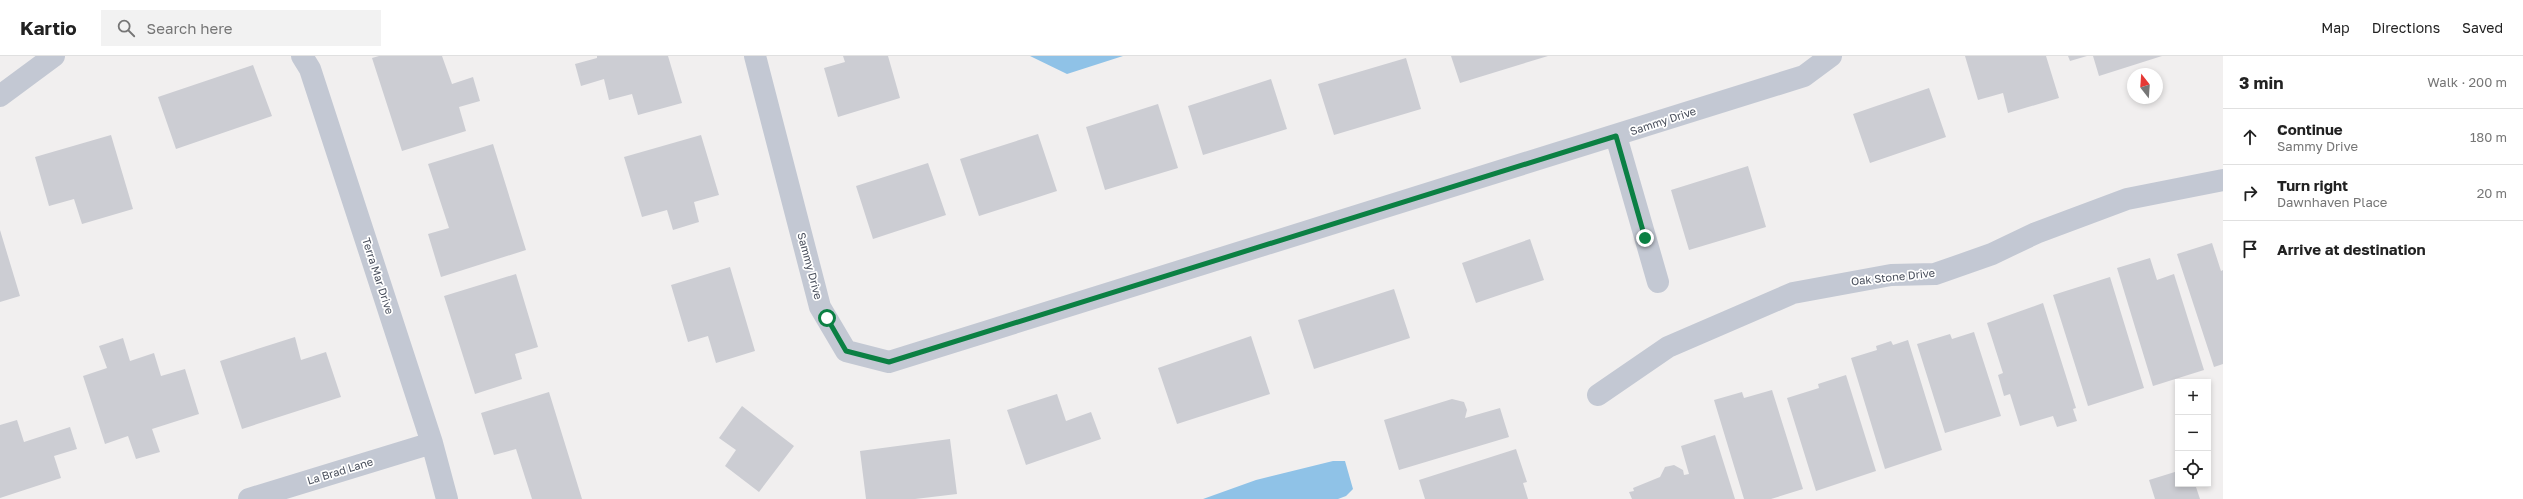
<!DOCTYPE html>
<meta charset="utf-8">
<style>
:root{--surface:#fff;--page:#f2f2f2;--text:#222;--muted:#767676;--line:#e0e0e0}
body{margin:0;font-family:"Golos Text",sans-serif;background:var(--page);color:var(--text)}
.controls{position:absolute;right:12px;bottom:12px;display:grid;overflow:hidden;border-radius:0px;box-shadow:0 2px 6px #0003}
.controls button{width:36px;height:36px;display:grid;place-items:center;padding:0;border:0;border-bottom:1px solid var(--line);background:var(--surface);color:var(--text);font:20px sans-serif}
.compass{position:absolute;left:2127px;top:12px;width:36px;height:36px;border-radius:50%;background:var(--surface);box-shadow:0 2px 6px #0003;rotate:343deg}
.stop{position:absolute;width:12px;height:12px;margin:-9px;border:3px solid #0b8043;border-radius:50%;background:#fff}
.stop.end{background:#0b8043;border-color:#fff;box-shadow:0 1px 4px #0008}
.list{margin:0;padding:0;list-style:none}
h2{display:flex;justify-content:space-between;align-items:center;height:52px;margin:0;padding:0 16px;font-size:17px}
h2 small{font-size:13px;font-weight:400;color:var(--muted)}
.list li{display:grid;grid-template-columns:26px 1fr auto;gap:12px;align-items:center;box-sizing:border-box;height:56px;padding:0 16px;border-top:1px solid var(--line)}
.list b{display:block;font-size:15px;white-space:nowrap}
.list p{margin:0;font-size:13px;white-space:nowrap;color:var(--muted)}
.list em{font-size:13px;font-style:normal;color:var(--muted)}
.icon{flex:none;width:22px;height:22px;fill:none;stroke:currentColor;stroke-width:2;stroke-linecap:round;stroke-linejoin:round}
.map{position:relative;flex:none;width:2223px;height:443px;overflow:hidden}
header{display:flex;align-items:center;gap:24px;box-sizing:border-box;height:56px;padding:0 20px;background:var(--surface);border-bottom:1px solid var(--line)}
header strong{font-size:19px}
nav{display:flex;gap:22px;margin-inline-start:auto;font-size:14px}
.search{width:280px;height:36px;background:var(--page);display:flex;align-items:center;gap:10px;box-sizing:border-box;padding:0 14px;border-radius:0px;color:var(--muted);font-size:15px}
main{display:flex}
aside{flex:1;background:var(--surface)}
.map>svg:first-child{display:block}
.water{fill:#8fc2e7}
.building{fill:#cccdd3}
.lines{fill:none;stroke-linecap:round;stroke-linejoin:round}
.minor{stroke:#c3c8d3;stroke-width:22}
.route{stroke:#0b8043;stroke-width:5}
.labels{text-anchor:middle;stroke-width:3.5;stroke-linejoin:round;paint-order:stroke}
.street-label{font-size:11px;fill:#484e5b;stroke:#fff}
</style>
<header>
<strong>Kartio</strong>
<div class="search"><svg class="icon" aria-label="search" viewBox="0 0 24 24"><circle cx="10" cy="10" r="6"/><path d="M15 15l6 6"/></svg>Search here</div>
<nav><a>Map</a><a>Directions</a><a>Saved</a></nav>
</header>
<main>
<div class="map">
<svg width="2223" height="443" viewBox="0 0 2223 443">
<rect width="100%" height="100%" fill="#f1efef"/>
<path class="water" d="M 1030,0 L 1123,0 L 1067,18 Z
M 1333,405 L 1345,405 L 1353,433 L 1346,440 L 1338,443 L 1203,443 L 1256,424 Z"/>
<path class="building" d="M 379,0 L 442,0 L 452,28 L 473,21 L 480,45 L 459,51 L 466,75 L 402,95 L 372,2 Z
M 597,0 L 668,0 L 682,47 L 638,59 L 632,38 L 609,44 L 604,23 L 581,30 L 575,8 L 597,2 Z
M 843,0 L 888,0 L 900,42 L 838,61 L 824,12 L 845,6 Z
M 1451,0 L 1548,0 L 1460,27 Z
M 1965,0 L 2046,0 L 2059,42 L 2008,57 L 2003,37 L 1978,44 Z
M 2068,0 L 2087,0 L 2070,5 Z
M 2093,0 L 2162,0 L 2099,20 Z
M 1406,2 L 1421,53 L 1334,79 L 1318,28 Z
M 253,9 L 272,60 L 176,93 L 158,41 Z
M 1271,23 L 1287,73 L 1203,99 L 1188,50 Z
M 1929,32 L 1946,81 L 1870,107 L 1853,58 Z
M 1158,48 L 1178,112 L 1105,134 L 1086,71 Z
M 1038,78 L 1057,135 L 979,160 L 960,103 Z
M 111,79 L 133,153 L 82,168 L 74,143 L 49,150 L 35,101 Z
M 701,79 L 719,139 L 694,146 L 699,166 L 673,174 L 667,154 L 642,161 L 624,101 Z
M 493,88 L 526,194 L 441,221 L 428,178 L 449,172 L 428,108 Z
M 928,107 L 946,159 L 873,183 L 856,130 Z
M 1748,110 L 1766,171 L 1689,194 L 1671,134 Z
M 0,174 L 20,240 L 0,246 Z
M 1530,183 L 1544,224 L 1476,247 L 1462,207 Z
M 2212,187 L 2221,215 L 2223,214 L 2223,308 L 2214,311 L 2177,198 Z
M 2150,202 L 2157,224 L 2174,218 L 2204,314 L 2153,330 L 2117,212 Z
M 730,211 L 755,295 L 716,307 L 708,280 L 688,286 L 671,229 Z
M 516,218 L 538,291 L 515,298 L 522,323 L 475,338 L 444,240 Z
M 2110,221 L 2144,332 L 2088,350 L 2053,239 Z
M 1394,233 L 1410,282 L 1314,313 L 1298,264 Z
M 2043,247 L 2076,352 L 2073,353 L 2077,365 L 2057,371 L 2053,360 L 2020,370 L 2010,338 L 2004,340 L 1998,319 L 2003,317 L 1987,267 Z
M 1974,276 L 2001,360 L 1945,377 L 1917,288 L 1950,278 L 1952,283 Z
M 1251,280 L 1270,338 L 1177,368 L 1158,312 Z
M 295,281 L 301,304 L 326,296 L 341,341 L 242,373 L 220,305 Z
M 123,282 L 130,305 L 154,297 L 161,320 L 185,313 L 199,358 L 152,373 L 160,396 L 136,403 L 128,380 L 105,388 L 83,320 L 107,312 L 99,290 Z
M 1908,284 L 1942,394 L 1885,413 L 1851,302 L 1877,294 L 1876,290 L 1891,285 L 1893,289 Z
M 1846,319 L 1876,415 L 1816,435 L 1787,342 L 1819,332 L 1818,328 Z
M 1772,334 L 1803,433 L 1771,443 L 1744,443 L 1714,344 L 1742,336 L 1744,342 Z
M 549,336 L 582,443 L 532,443 L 516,393 L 494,399 L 481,357 Z
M 1057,338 L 1066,365 L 1091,356 L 1101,383 L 1026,409 L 1007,354 Z
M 1452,343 L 1464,346 L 1467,354 L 1465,362 L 1500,352 L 1509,381 L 1399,414 L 1384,364 Z
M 742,350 L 794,390 L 759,436 L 725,410 L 736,394 L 719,382 Z
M 17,364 L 24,386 L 70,371 L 77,393 L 54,400 L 61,422 L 0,442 L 0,369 Z
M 1715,379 L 1735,443 L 1632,443 L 1629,436 L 1634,435 L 1633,432 L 1660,421 L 1665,411 L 1674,409 L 1683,414 L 1684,419 L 1689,418 L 1681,390 Z
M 950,383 L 957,438 L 915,443 L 866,443 L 860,395 Z
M 1516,393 L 1527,426 L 1523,427 L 1528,443 L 1425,443 L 1419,424 Z
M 2178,415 L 2178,428 L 2195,428 L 2200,443 L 2155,443 L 2149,424 Z"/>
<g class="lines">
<path class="minor" d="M 302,0 L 310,13 L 432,387 L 447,443
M 755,0 L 820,251 L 846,295 L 889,306 L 1804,20 L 1831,0
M 0,40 L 54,0
M 1616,80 L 1658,226
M 1598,339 L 1668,291 L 1793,237 L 1891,219 L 1935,218 L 1992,198 L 2036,177 L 2127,143 L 2223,124
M 249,443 L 432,387"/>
</g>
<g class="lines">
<path class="route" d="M 827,262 L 846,295 L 889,306 L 1616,80 L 1645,182"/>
</g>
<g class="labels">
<g class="street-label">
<text transform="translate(1663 65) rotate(-18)" y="4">Sammy Drive</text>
<text transform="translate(810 210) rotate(75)" y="4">Sammy Drive</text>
<text transform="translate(378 220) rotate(72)" y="4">Terra Mar Drive</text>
<text transform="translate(1893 221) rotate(-6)" y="4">Oak Stone Drive</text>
<text transform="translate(340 415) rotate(-17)" y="4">La Brad Lane</text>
</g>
</g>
</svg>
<div class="controls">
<button>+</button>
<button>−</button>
<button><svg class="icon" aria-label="locate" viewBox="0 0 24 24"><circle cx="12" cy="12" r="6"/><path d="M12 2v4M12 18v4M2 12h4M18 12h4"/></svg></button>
</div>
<svg class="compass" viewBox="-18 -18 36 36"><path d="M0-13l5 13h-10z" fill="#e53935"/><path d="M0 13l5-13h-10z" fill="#767676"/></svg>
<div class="stop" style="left:827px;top:262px"></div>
<div class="stop end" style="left:1645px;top:182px"></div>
</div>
<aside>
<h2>3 min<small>Walk · 200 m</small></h2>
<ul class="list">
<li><svg class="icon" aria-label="ahead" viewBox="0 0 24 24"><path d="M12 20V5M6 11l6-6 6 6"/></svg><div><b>Continue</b><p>Sammy Drive</p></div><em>180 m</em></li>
<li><svg class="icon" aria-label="right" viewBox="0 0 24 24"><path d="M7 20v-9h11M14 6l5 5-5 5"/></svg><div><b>Turn right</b><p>Dawnhaven Place</p></div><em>20 m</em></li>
<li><svg class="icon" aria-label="arrive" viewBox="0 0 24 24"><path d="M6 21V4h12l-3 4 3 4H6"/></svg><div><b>Arrive at destination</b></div></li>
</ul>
</aside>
</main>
